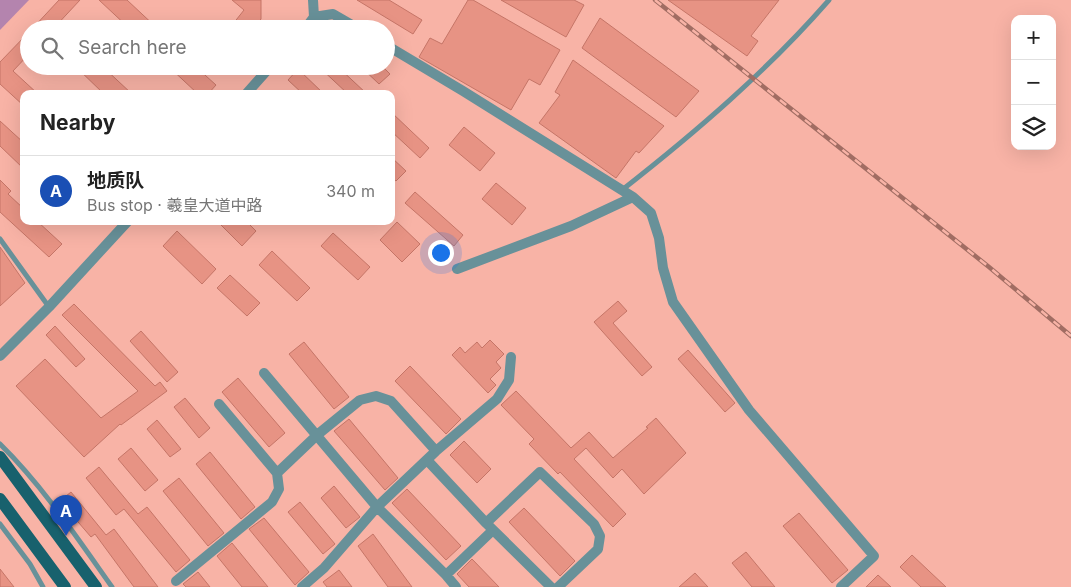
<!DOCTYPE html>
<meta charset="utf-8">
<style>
:root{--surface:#fff;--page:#f2f2f2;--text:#222;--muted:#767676;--line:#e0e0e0;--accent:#2d7380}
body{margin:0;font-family:Inter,"Noto Sans SC",sans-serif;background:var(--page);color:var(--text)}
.controls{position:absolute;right:15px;top:15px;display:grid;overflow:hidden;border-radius:10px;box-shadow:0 5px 20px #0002}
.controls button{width:45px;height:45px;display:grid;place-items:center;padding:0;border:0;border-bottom:1px solid var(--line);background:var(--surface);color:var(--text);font:25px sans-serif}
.you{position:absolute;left:440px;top:252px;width:18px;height:18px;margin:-12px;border:4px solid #fff;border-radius:50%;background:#1a73e8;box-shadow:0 0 0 8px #1a73e833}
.badge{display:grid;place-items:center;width:32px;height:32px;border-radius:50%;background:var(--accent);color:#fff;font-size:16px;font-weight:700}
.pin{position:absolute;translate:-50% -41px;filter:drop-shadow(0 1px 2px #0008)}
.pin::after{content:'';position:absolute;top:26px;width:18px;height:15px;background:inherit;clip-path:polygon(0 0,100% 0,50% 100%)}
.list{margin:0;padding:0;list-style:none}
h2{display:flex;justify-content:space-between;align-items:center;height:65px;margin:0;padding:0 20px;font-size:21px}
h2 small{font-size:16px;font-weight:400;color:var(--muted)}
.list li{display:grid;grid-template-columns:32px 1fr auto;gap:15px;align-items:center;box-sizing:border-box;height:70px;padding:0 20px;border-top:1px solid var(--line)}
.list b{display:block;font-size:19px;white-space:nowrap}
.list p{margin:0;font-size:16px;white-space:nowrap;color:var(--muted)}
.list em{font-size:16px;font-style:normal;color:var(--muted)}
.icon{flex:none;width:28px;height:28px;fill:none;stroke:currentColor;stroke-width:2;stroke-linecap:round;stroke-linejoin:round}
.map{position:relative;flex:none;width:1071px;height:587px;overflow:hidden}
.search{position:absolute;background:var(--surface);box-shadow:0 5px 20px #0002;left:20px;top:20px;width:375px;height:55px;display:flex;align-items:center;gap:12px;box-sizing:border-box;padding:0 18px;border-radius:28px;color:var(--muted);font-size:19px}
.panel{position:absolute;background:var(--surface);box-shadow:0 5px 20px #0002;left:20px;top:90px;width:375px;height:135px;border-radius:10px}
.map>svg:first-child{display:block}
.green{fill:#b484ae}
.building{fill:#e79384;stroke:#c57567}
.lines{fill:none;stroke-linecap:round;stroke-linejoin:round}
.lane{stroke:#689199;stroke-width:5}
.street{stroke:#689199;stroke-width:10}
.primary{stroke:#18616d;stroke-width:12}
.rail-casing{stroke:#a16d63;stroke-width:4.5}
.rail{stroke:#f8b3a6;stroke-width:2.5;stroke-dasharray:8;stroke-linecap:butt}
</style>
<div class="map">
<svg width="1071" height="587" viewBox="0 0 1071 587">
<rect width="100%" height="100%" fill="#f8b3a6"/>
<path class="green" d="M 0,0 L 29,0 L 0,30 Z"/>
<path class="building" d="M 59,0 L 80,0 L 53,29 L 32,29 Z
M 99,0 L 127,0 L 158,29 L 130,29 Z
M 232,0 L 261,0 L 261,19 L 253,29 L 229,29 L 244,10 Z
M 357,0 L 389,0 L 422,20 L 413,34 Z
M 468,0 L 473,0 L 560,50 L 540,85 L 529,79 L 511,110 L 419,57 L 430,38 L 442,44 Z
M 501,0 L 574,0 L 584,5 L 566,37 Z
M 668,0 L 779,0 L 751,36 L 758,41 L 747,56 Z
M 600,18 L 699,91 L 676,117 L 582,48 Z
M 29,32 L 29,54 L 13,71 L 38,94 L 24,94 L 24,106 L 0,84 L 0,62 Z
M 573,60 L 664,126 L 639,153 L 636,151 L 616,178 L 539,123 L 560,95 L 555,92 Z
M 75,66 L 102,66 L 132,94 L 104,94 Z
M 168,66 L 195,66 L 216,85 L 208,94 L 198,94 Z
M 318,66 L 337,66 L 367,94 L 348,94 Z
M 360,66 L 382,66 L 390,74 L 379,84 Z
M 298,69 L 324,94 L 303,94 L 288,80 Z
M 391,112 L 429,148 L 420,158 L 391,131 Z
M 0,121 L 24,143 L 24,169 L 0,146 Z
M 464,127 L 495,153 L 480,171 L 449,145 Z
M 391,157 L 406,171 L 396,181 L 391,177 Z
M 0,180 L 11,191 L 8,194 L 24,209 L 24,221 L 37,221 L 62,244 L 49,257 L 0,212 Z
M 496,183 L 526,208 L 512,225 L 482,199 Z
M 415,192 L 463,235 L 454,246 L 405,203 Z
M 217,221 L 246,221 L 256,231 L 242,246 Z
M 397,222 L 420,244 L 402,262 L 380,240 Z
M 177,231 L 216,269 L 202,284 L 163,246 Z
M 333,233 L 370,267 L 358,280 L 321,246 Z
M 0,247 L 25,283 L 0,306 Z
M 272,251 L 310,288 L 297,301 L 259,265 Z
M 230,275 L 260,303 L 247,316 L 217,288 Z
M 618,301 L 627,311 L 613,323 L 652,367 L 642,376 L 594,322 Z
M 74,304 L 155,386 L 160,382 L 167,391 L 121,425 L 120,424 L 84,457 L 16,386 L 45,359 L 101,418 L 138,391 L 62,315 Z
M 55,326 L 85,359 L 76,367 L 46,335 Z
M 141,331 L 178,372 L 167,382 L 130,341 Z
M 490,340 L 504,354 L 496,362 L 501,368 L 490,379 L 496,385 L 488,393 L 452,355 L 460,347 L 465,353 L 477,342 L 482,348 Z
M 304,342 L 349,397 L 334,409 L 289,354 Z
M 688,350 L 735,403 L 725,412 L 678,359 Z
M 410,366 L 461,419 L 446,434 L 395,381 Z
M 238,378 L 285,433 L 269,447 L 222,392 Z
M 516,391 L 571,448 L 589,432 L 613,458 L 648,428 L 646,427 L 656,418 L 686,453 L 644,494 L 622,469 L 613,478 L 586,448 L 574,459 L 626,514 L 613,527 L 560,472 L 558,474 L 529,444 L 534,439 L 501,405 Z
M 185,398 L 210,428 L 199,438 L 174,407 Z
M 349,419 L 398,478 L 385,490 L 334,431 Z
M 157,420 L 181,449 L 170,457 L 147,429 Z
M 464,441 L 491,469 L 477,483 L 450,455 Z
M 131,448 L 158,480 L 145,491 L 118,459 Z
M 210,452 L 255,507 L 241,519 L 196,464 Z
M 99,467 L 138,514 L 147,507 L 190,560 L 176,572 L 124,509 L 116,515 L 86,478 Z
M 179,478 L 224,533 L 208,546 L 163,491 Z
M 334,486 L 360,517 L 346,528 L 321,498 Z
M 407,489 L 461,546 L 446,560 L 392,503 Z
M 71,492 L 106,535 L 114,529 L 158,587 L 134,587 L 95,534 L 91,537 L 60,501 Z
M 300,502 L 335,544 L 323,554 L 288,512 Z
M 524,508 L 575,561 L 560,576 L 509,522 Z
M 799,513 L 848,570 L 832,583 L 783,526 Z
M 264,518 L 309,572 L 295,585 L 249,529 Z
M 373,534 L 412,587 L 388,587 L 358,546 Z
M 232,543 L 268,587 L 242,587 L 217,556 Z
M 746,552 L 775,587 L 752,587 L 732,563 Z
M 912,555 L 946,587 L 921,587 L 900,567 Z
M 472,559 L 499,587 L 469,587 L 457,574 Z
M 0,569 L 14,587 L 0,587 Z
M 339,570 L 352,587 L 327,587 L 323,582 Z
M 198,572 L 210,587 L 186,587 L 183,584 Z
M 695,573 L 708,587 L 679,587 Z
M 878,575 L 891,587 L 866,587 Z"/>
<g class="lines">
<path class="lane" d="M 622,190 C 696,132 767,71 829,0
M 0,239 L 49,307
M 0,444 C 42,485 78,539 112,587
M 0,524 L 30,564 L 43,587"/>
<path class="street" d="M 314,17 L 333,14 L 359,29
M 305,29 L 314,17 L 313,0
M 386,45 L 463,91 L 633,197 L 651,213 L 659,238 L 663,268 L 673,302 L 749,410 L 874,556 L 841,587
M 246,94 L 271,66
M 457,269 L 571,226 L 633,197
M 0,356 L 49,307 L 128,221
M 264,373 L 377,507 L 324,568 L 302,587
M 219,404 L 277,473 L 317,435 L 360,400 L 376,396 L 391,401 L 436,451
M 427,460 L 486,523 L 551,587
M 486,523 L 540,472 L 594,524 L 600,536 L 598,549 L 558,587
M 493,530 L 446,575 L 377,507 L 436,451 L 497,399 L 509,380 L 511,357
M 446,575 L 456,587
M 176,581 L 272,502 L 279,489 L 277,473"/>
<path class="primary" d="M 0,457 L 96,587
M 0,499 L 65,587"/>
<g class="rail-casing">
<path id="rail" d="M 655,0 L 989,267 L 1071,336"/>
</g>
<use href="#rail" class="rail"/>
</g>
</svg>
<div class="controls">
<button>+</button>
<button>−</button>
<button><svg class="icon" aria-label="layers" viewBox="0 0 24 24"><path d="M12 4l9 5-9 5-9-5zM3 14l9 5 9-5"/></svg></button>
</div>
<div class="you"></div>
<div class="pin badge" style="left:66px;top:536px;background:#1a4fb4">A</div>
<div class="search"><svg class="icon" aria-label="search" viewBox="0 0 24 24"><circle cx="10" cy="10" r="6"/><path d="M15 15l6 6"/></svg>Search here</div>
<section class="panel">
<h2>Nearby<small></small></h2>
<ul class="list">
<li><span class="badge" style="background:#1a4fb4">A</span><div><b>地质队</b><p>Bus stop · 羲皇大道中路</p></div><em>340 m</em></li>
</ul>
</section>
</div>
